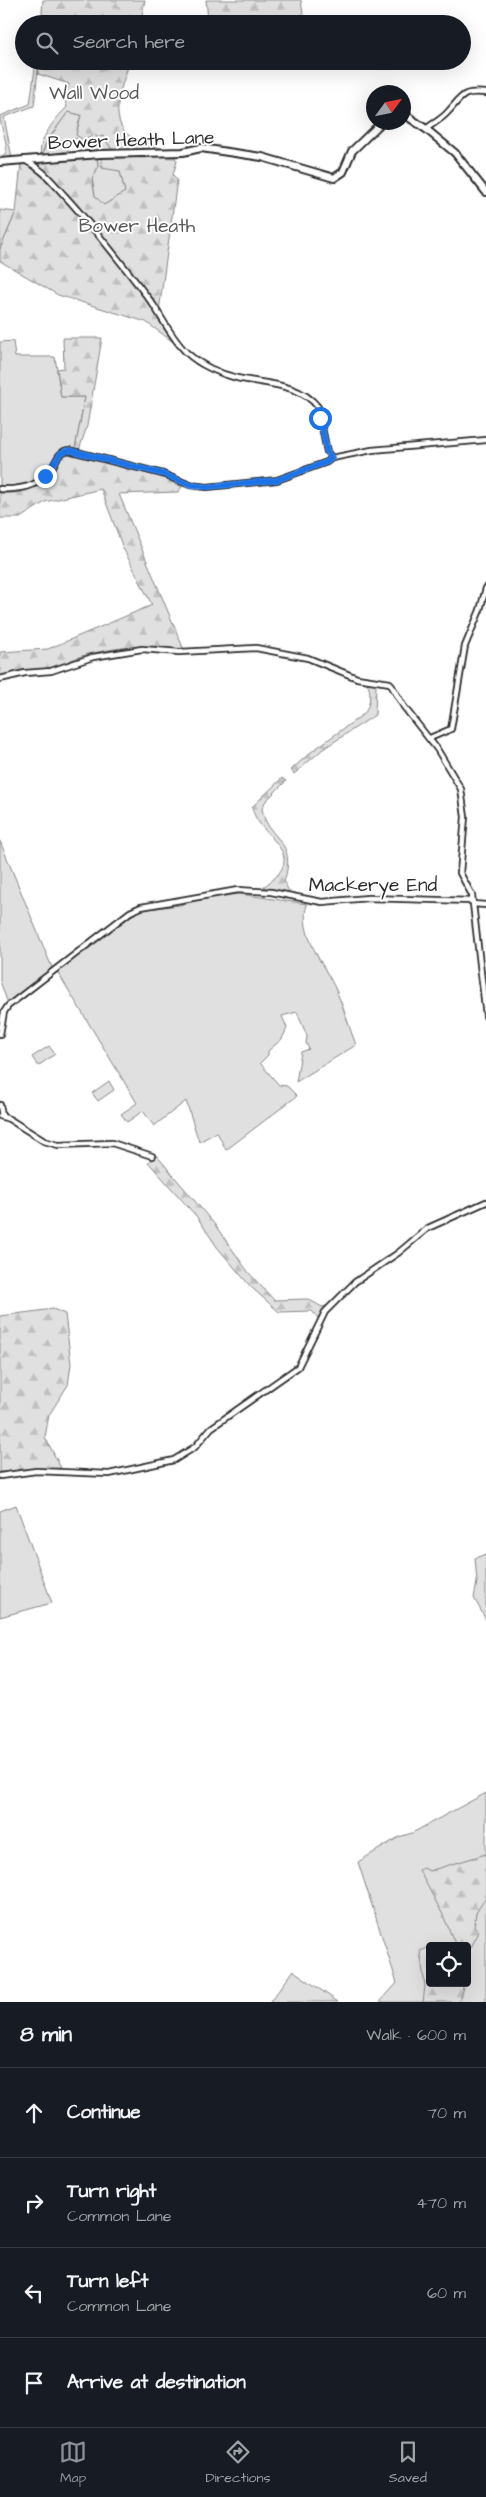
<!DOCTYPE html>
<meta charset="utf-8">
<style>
:root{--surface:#171b24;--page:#20242c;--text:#f1f3f6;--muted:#9ea1a6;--line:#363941;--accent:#8c9099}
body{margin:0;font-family:"Architects Daughter",sans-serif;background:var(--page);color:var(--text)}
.controls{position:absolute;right:15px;bottom:15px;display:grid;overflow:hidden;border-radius:5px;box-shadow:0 5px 20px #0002}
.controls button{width:45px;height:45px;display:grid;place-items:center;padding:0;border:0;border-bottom:1px solid var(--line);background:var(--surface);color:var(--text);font:25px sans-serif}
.compass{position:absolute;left:366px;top:85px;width:45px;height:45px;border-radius:50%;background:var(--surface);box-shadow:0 5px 20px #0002;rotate:57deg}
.stop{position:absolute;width:15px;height:15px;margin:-11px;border:4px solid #1a73e8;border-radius:50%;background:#fff}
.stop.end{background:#1a73e8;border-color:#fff;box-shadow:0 1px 5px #0008}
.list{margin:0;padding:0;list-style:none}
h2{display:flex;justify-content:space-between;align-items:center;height:65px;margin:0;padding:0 20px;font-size:21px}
h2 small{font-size:16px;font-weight:400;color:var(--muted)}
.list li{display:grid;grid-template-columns:32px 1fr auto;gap:15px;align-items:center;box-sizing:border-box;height:90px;padding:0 20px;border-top:1px solid var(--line)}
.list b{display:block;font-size:19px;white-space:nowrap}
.list p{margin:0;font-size:16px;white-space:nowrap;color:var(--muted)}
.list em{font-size:16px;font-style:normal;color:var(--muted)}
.icon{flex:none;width:28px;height:28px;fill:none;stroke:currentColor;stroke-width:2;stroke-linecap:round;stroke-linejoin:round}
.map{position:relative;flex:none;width:486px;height:2002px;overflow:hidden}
.search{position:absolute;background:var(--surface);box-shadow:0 5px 20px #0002;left:15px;right:15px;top:15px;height:55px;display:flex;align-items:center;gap:12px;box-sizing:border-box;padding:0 18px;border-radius:28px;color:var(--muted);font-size:19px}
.sheet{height:425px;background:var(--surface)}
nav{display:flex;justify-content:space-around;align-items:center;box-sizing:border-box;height:70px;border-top:1px solid var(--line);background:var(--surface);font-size:14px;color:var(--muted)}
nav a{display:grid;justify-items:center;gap:2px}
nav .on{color:var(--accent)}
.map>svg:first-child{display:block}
.grass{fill:#e0e0e0;stroke:#868686;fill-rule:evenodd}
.forest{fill:url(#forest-firs);stroke:#868686}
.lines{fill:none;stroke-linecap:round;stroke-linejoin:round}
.street-casing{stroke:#2b2b2b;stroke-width:8}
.secondary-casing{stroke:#2b2b2b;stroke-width:10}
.street{stroke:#fff;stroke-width:4.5}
.secondary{stroke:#fff;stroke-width:6}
.route{stroke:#1a73e8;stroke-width:6}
.labels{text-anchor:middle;stroke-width:4;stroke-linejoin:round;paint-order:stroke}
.park-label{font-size:19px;fill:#585858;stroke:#fff}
.street-label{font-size:19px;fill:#2b2b2b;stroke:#fff}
</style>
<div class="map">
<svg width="486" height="2002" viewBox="0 0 486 2002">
<defs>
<pattern id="forest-firs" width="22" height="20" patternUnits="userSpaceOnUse" patternTransform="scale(1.25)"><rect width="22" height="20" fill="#e0e0e0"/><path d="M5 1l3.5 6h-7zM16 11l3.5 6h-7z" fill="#c0c0c0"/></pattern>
</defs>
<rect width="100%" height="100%" fill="#fff"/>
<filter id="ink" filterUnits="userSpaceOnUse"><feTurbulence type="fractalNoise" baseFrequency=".02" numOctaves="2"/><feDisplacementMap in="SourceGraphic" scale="10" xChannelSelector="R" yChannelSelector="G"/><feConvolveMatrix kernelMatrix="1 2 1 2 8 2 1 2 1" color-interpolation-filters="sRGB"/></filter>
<g filter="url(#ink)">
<path class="grass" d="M 36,61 L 39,61 L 34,106 L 4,117 L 12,158 L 0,160 L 0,157 L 5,155 C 10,145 0,128 0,116 L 30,104 Z
M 68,112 L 81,115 L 77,129 L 103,136 L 113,151 L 95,153 L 76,138 L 67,151 L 42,156 L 47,141 Z
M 97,156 L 101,156 L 120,171 L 125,192 L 104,205 L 95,196 L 92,179 L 98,167 Z
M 0,210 L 16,212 L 0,249 Z
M 13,341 L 15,357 L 55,357 L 61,397 L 85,397 L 75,449 L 62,448 L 43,476 L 24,486 L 0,487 L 0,342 Z
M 0,841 L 53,970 L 8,1004 L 0,981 Z
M 240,894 L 307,904 C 298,934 324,964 336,990 C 344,1008 349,1027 356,1045 L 296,1082 L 301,1052 L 309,1049 L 306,1043 L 307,1036 L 297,1012 L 282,1016 L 287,1028 L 282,1039 L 268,1051 L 268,1055 L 260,1063 L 279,1085 L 287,1086 L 297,1096 L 226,1150 L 217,1132 L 199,1142 L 186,1101 L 154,1126 L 143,1111 L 127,1122 L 121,1114 L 137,1103 L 57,971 L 139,910 L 180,905 L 217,895 Z
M 49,1046 L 55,1054 L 38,1066 L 32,1057 Z
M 109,1081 L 114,1090 L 98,1101 L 92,1093 Z
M 16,1505 L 52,1603 L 0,1617 L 0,1511 Z
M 486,1554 L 486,1620 L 474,1598 L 477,1582 L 475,1558 Z
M 486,1793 L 486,2002 L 380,2002 L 397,1983 L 358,1862 L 399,1837 L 412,1833 ZM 430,1946 L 467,1946 L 467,1983 L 430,1983 Z
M 294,1970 L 294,1971 L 338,2002 L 270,2002 Z"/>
<path class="forest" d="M 43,0 L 145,0 L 140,24 L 41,24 Z
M 206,0 L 301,0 L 303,14 L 300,24 L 252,24 L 208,19 Z
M 39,61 L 130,61 C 123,83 106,120 131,137 C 141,144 155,146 167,150 L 113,151 L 103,136 L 97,138 L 95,134 L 84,140 L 76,135 L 81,115 L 68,112 L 47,141 L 41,156 C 37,140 56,118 67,107 L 65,101 L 69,84 L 38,74 Z
M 173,154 L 177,161 L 173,175 L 177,180 L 159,311 L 98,230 L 40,167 L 42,160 L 97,156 L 98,167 L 92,179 L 95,196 L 104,205 L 125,192 L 120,171 L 102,168 L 101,156 Z
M 21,163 L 37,169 L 95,234 L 157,314 L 180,347 L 146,322 L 58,295 L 0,261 L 0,249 L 16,212 Z
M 63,338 L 102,338 L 87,426 L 79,450 L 75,449 L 85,397 L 61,397 L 57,369 L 64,368 Z
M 68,454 L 164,478 L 182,487 L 178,492 L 119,494 L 184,650 C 153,645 123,646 93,653 C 78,656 64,664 49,668 C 32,671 16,670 0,676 L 0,652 L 48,649 L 152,605 L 123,548 L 101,489 L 45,502 L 20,518 L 0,518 L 0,493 C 23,494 38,491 52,471 C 57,464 60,458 68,454 Z
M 373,682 L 376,686 L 375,715 L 323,749 L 294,774 L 291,770 L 311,752 L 365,713 C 370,704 372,692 367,683 Z
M 282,778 L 286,781 L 265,802 L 262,809 C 268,842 298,838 284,882 L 290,893 L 263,887 C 314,853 257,838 252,807 Z
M 157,1156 L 215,1225 L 249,1273 L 274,1300 L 308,1299 L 322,1307 L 326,1306 L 318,1318 L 312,1311 L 279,1312 L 251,1287 L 217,1247 L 197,1217 L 148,1162 Z
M 53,1309 L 65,1314 L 71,1364 L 68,1385 L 49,1415 L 45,1437 L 61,1468 L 0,1472 L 0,1316 Z
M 486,1854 L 486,1897 L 476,1913 L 474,1927 L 479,1932 L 467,1955 L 467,1946 L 456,1946 L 443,1915 L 419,1870 L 424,1868 L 429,1871 Z
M 430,1947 L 430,1983 L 464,1983 L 459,2002 L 423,2002 L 425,1986 L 420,1951 Z"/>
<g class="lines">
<g class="street-casing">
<path id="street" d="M 426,129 C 432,124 440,120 446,114 C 462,98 460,90 486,93
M 26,161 C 43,169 53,183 65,196 C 96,230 124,266 152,303 C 163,319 172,339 187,353 C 200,365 220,374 237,378 C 264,384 300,383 318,407 L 327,452 L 332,458 L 372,450 L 486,440
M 0,489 C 19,490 39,487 51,470 C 56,462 58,451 69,450 L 163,474 L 190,485 L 207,487 L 277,480 L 327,462 L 332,458
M 0,679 L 25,673 L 51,671 L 93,657 L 142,649 L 179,652 L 256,648 L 308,658 L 357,678 L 390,683 L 404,707 L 437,749 L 461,789 L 465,817 L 460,873 L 472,895 L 486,1016
M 430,738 L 451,729 L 465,646 L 480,610 L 486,588
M 473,904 L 486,905
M 0,1034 L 4,1012 L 8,1006 L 130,912 L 141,907 L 238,890 L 271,892 L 322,902 L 368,898 L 472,901
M 0,1105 L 2,1116
M 0,1116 L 9,1119 L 44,1141 L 58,1145 L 112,1143 L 152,1156
M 0,1476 L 36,1471 L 109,1474 L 174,1460 L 195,1447 L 211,1428 L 298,1367 L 325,1312 L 355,1282 L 398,1253 L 428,1228 L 486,1202"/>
</g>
<g class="secondary-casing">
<path id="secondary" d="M 404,114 L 426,129 L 455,153 L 486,192
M 0,162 L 100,154 L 183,152 L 201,148 L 262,157 L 334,178 L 343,172 L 352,151 L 382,122"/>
</g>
<use href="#street" class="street"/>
<use href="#secondary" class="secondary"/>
</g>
</g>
<g class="lines" filter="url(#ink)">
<path class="route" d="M 45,476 L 61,453 L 69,450 L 163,474 L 190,485 L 207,487 L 277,480 L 327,462 L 332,458 L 327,452 L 320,418"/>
</g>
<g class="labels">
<g class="park-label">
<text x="94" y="99">Wall Wood</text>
<text x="137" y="232">Bower Heath</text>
</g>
<g class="street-label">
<text transform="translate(131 139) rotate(-2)" y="7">Bower Heath Lane</text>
<text x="373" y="891">Mackerye End</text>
</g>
</g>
</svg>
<div class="controls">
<button><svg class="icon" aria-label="locate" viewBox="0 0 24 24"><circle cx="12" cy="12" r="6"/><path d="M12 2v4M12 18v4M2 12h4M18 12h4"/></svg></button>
</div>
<svg class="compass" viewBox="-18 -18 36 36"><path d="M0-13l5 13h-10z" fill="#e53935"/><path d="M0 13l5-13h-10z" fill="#9ea1a6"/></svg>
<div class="stop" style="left:320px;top:418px"></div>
<div class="stop end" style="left:45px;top:476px"></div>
<div class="search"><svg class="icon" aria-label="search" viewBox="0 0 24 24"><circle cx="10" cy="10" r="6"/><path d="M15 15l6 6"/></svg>Search here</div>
</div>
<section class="sheet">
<h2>8 min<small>Walk · 600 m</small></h2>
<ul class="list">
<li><svg class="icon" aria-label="ahead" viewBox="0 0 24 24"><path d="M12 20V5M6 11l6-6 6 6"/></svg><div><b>Continue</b></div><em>70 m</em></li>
<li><svg class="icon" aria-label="right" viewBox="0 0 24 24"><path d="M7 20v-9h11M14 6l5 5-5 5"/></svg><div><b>Turn right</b><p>Common Lane</p></div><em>470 m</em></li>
<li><svg class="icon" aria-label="left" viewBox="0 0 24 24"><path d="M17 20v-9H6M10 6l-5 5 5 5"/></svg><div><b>Turn left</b><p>Common Lane</p></div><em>60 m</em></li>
<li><svg class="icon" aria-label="arrive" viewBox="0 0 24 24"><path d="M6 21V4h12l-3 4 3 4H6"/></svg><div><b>Arrive at destination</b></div></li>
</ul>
</section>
<nav>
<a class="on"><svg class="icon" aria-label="map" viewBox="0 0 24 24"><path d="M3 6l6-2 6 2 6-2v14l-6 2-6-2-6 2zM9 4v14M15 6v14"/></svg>Map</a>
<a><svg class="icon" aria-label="directions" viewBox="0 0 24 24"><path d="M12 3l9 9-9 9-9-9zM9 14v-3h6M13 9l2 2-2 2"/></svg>Directions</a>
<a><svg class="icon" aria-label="saved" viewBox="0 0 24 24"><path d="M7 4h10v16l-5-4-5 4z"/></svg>Saved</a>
</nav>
